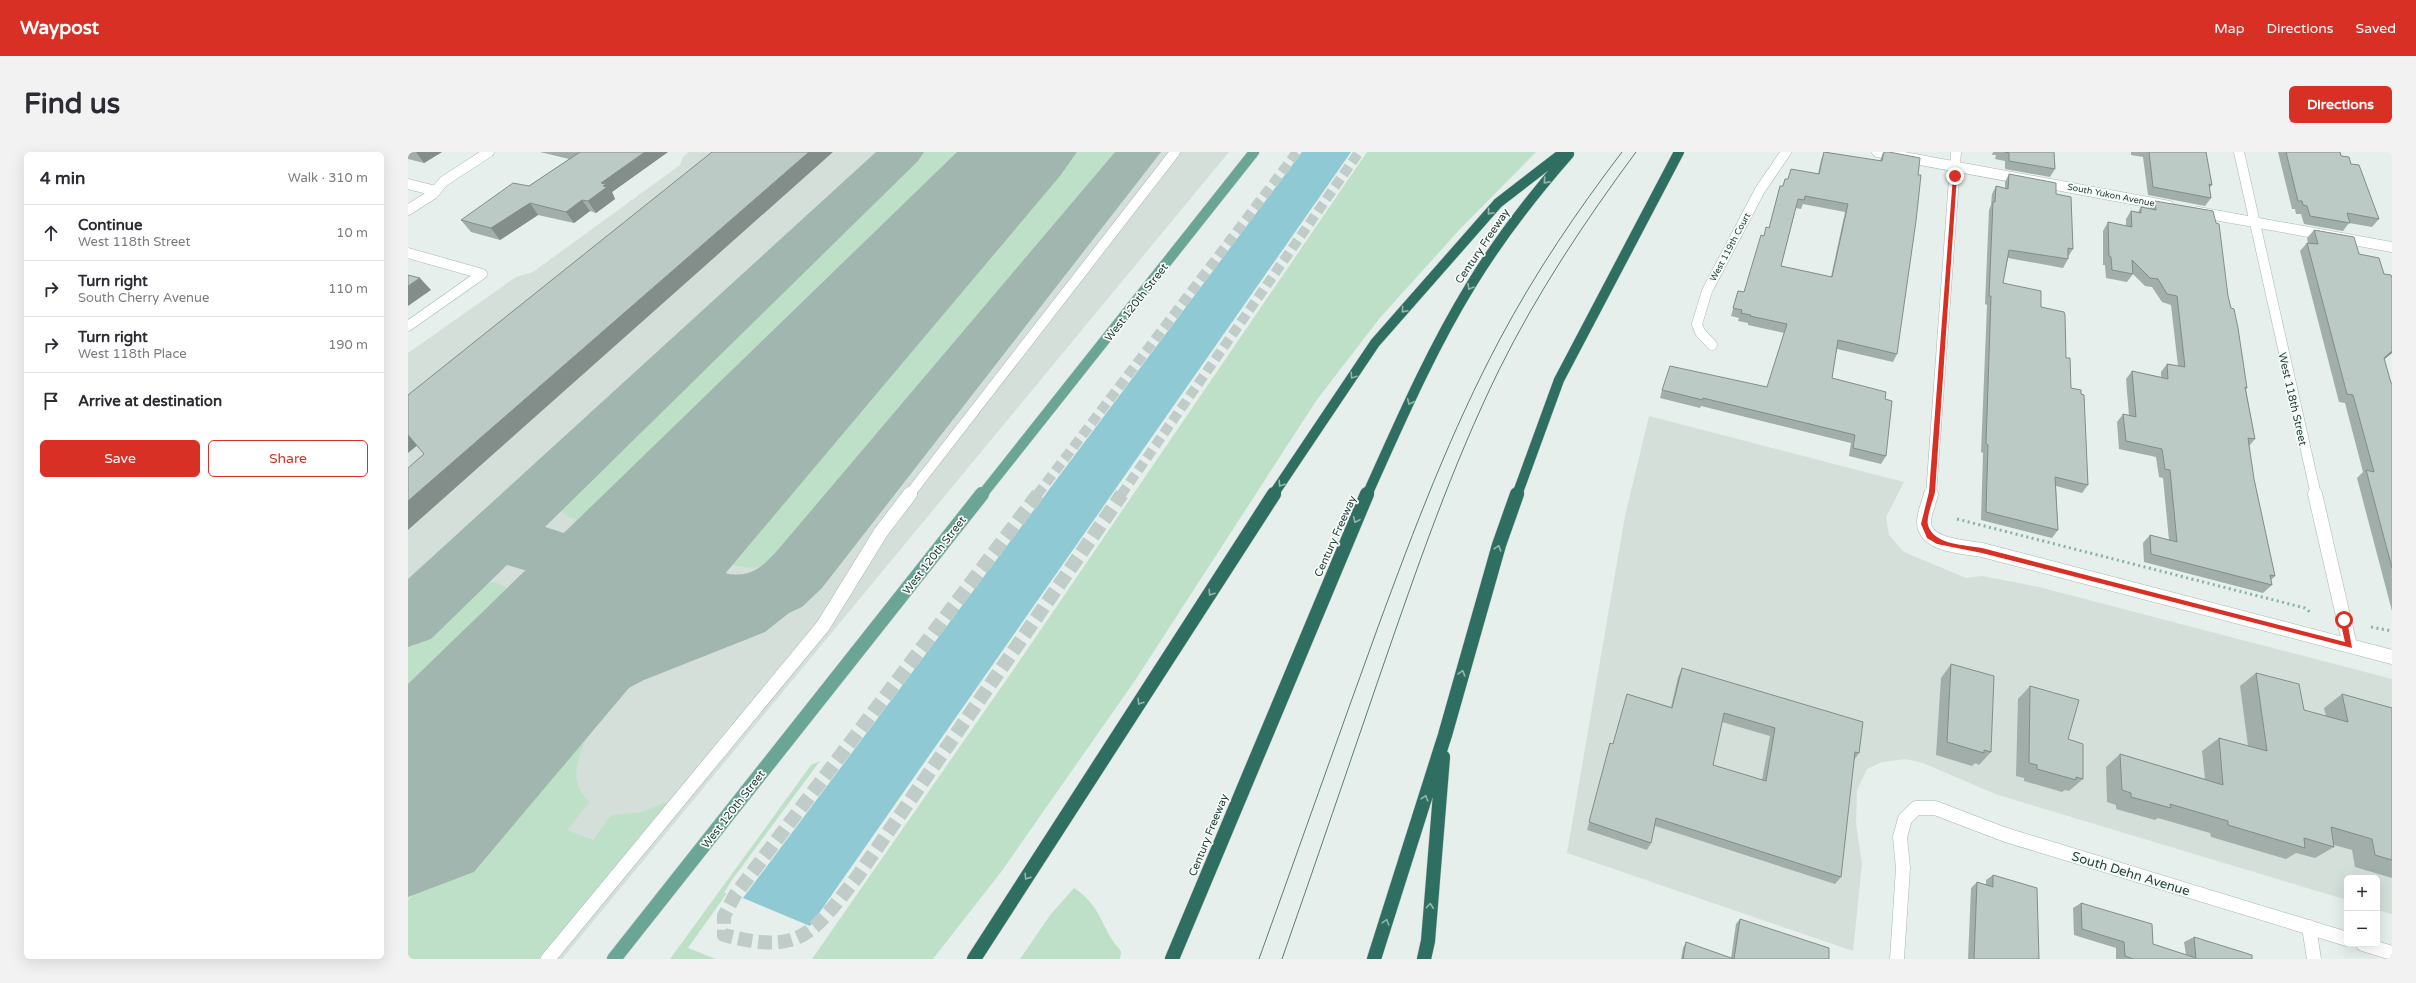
<!DOCTYPE html>
<meta charset="utf-8">
<style>
:root{--surface:#fff;--page:#f2f2f3;--text:#2b2b33;--muted:#7c7c81;--line:#e1e1e2;--accent:#d93025}
body{margin:0;font-family:"Varela Round",sans-serif;background:var(--page);color:var(--text)}
.controls{position:absolute;right:12px;bottom:12px;display:grid;overflow:hidden;border-radius:6px;box-shadow:0 4px 16px #0002}
.controls button{width:36px;height:36px;display:grid;place-items:center;padding:0;border:0;border-bottom:1px solid var(--line);background:var(--surface);color:var(--text);font:20px sans-serif}
.stop{position:absolute;width:12px;height:12px;margin:-9px;border:3px solid #d93025;border-radius:50%;background:#fff}
.stop.end{background:#d93025;border-color:#fff;box-shadow:0 1px 4px #0008}
.list{margin:0;padding:0;list-style:none}
h2{display:flex;justify-content:space-between;align-items:center;height:52px;margin:0;padding:0 16px;font-size:17px}
h2 small{font-size:13px;font-weight:400;color:var(--muted)}
.list li{display:grid;grid-template-columns:26px 1fr auto;gap:12px;align-items:center;box-sizing:border-box;height:56px;padding:0 16px;border-top:1px solid var(--line)}
.list b{display:block;font-size:15px;white-space:nowrap}
.list p{margin:0;font-size:13px;white-space:nowrap;color:var(--muted)}
.list em{font-size:13px;font-style:normal;color:var(--muted)}
.actions{display:flex;gap:8px;padding:12px 16px}
.actions a{flex:1;padding:9px 0;border:1px solid var(--accent);border-radius:6px;text-align:center;font-size:14px;color:var(--accent)}
.actions .main{background:var(--accent);color:#fff}
.icon{flex:none;width:22px;height:22px;fill:none;stroke:currentColor;stroke-width:2;stroke-linecap:round;stroke-linejoin:round}
.map{position:relative;flex:none;width:1984px;height:807px;overflow:hidden;border-radius:6px}
header{display:flex;align-items:center;gap:24px;box-sizing:border-box;height:56px;padding:0 20px;background:var(--accent);color:#fff}
header strong{font-size:19px}
nav{display:flex;gap:22px;margin-inline-start:auto;font-size:14px}
.intro{display:flex;align-items:center;justify-content:space-between;box-sizing:border-box;height:96px;padding:0 24px}
h1{margin:0;font-size:28px}
.button{padding:10px 18px;border-radius:6px;background:var(--accent);color:#fff;font-size:14px;font-weight:700}
main{display:flex;gap:24px;padding:0 24px}
aside{flex:1;background:var(--surface);border-radius:6px;box-shadow:0 4px 16px #0002}
.map>svg:first-child{display:block}
.built{fill:#d4dfda}
.green{fill:#bfe0c8}
.water{fill:#8ec9d4}
.lines{fill:none;stroke-linecap:round;stroke-linejoin:round}
.taxiway{fill:#a2b6b0;fill-rule:evenodd}
.runway{fill:#a2b6b0;fill-rule:evenodd}
.minor-tunnel-far1{stroke:#bfccc8;stroke-width:10;stroke-dasharray:10 5;stroke-linecap:butt}
.minor-tunnel{stroke:#bfccc8;stroke-width:14;stroke-dasharray:14 6;stroke-linecap:butt}
.minor-far1-casing{stroke:#a8b8b2;stroke-width:11}
.minor-casing{stroke:#a8b8b2;stroke-width:15}
.major-far1-casing{stroke:#c2cac8;stroke-width:11}
.major-casing{stroke:#c2cac8;stroke-width:15}
.highway-far1-casing{stroke:#c2cac8;stroke-width:11}
.highway-casing{stroke:#c2cac8;stroke-width:15}
.path{stroke:#86b3a5;stroke-width:3;stroke-dasharray:2 3.5;stroke-linecap:butt}
.minor-far1{stroke:#fff;stroke-width:10}
.minor{stroke:#fff;stroke-width:14}
.major-far1{stroke:#6aa596;stroke-width:10}
.major{stroke:#6aa596;stroke-width:14}
.highway-far1{stroke:#2f6f62;stroke-width:10}
.highway{stroke:#2f6f62;stroke-width:14}
.tram{stroke:#5f7d75;stroke-width:1}
.wall{fill:#a1aea9;fill-rule:evenodd}
.shaded-wall{fill:#838d89}
.building{fill:#bbcac4;stroke:#838d89;fill-rule:evenodd}
.oneway{stroke:#93b5ae}
.route{fill:#d93025}
.labels{text-anchor:middle;stroke-width:3.5;stroke-linejoin:round;paint-order:stroke}
.far-street-label{font-size:9px;fill:#24423a;stroke:#f7fbf9}
.street-label{font-size:11px;fill:#24423a;stroke:#f7fbf9}
.near-street-label{font-size:13px;fill:#24423a;stroke:#f7fbf9}
</style>
<header>
<strong>Waypost</strong>
<nav><a>Map</a><a>Directions</a><a>Saved</a></nav>
</header>
<div class="intro"><h1>Find us</h1><a class="button">Directions</a></div>
<main>
<aside>
<h2>4 min<small>Walk · 310 m</small></h2>
<ul class="list">
<li><svg class="icon" aria-label="ahead" viewBox="0 0 24 24"><path d="M12 20V5M6 11l6-6 6 6"/></svg><div><b>Continue</b><p>West 118th Street</p></div><em>10 m</em></li>
<li><svg class="icon" aria-label="right" viewBox="0 0 24 24"><path d="M7 20v-9h11M14 6l5 5-5 5"/></svg><div><b>Turn right</b><p>South Cherry Avenue</p></div><em>110 m</em></li>
<li><svg class="icon" aria-label="right" viewBox="0 0 24 24"><path d="M7 20v-9h11M14 6l5 5-5 5"/></svg><div><b>Turn right</b><p>West 118th Place</p></div><em>190 m</em></li>
<li><svg class="icon" aria-label="arrive" viewBox="0 0 24 24"><path d="M6 21V4h12l-3 4 3 4H6"/></svg><div><b>Arrive at destination</b></div></li>
</ul>
<div class="actions"><a class="main">Save</a><a>Share</a></div>
</aside>
<div class="map">
<svg width="1984" height="807" viewBox="0 0 1984 807">
<rect width="100%" height="100%" fill="#e6efeb"/>
<path class="built" d="M 281,0 L 821,0 L 154,807 L 0,807 L 0,201 L 108,125 L 125,120 L 272,13 L 275,5 Z
M 1241,264 L 1496,330 L 1478,365 L 1481,383 L 1496,400 L 1558,426 L 1574,424 L 1631,435 L 1984,527 L 1984,762 L 1969,758 L 1969,726 L 1939,726 L 1939,748 L 1587,642 L 1515,611 L 1497,607 L 1474,610 L 1459,617 L 1449,638 L 1448,672 L 1454,712 L 1445,799 L 1159,701 L 1217,364 Z"/>
<path class="green" d="M 511,0 L 563,0 L 225,343 C 207,360 173,383 152,357 L 156,344 L 163,336 Z
M 660,0 L 707,0 L 381,389 L 388,392 C 382,399 376,407 368,412 C 354,419 315,416 305,402 C 304,400 303,396 302,393 L 317,374 L 327,376 Z
M 959,0 L 1128,0 L 1052,77 L 971,167 L 908,249 L 728,527 L 593,720 L 525,807 L 404,807 L 608,514 Z
M 87,430 L 111,441 L 113,454 L 110,460 L 0,572 L 0,493 C 24,470 51,432 87,430 Z
M 157,572 L 182,581 C 169,603 159,632 182,650 L 159,678 L 185,688 L 200,667 L 206,663 L 234,660 L 264,648 L 130,807 L 0,807 L 0,749 Z
M 412,609 L 324,728 L 316,741 L 319,741 L 280,796 L 308,807 L 262,807 L 403,613 Z
M 666,736 C 695,755 692,776 713,799 L 712,807 L 612,807 L 643,762 Z"/>
<path class="water" d="M 894,0 L 943,0 L 402,774 L 335,746 Z"/>
<g class="lines">
<path class="taxiway" d="M 468,0 L 516,0 L 510,9 L 137,375 C 154,380 173,389 191,387 C 223,383 253,330 282,333 C 289,334 296,338 303,340 L 311,356 C 305,370 296,387 299,403 C 302,423 332,427 347,418 C 355,414 362,406 368,400 L 707,0 L 753,0 L 414,436 L 394,455 L 381,461 L 357,480 L 236,528 L 160,568 L 89,620 L 56,650 L 30,660 L 4,650 C 0,638 0,614 4,603 C 9,595 20,589 27,583 C 71,548 119,521 169,497 L 151,490 L 141,471 L 156,443 L 158,433 L 153,429 L 99,413 L 23,487 L 0,495 L 0,427 ZM 240,421 L 259,452 L 268,458 L 201,483 L 219,446 L 221,429 Z"/>
<path class="runway" d="M 549,0 L 669,0 L 652,24 L 66,720 L 0,745 L 0,532 Z"/>
<path class="minor-tunnel-far1" d="M 629,343 L 889,0
M 713,343 L 951,0"/>
<path class="minor-tunnel" d="M 630,342 L 327,743 L 316,764 L 316,783 C 393,803 403,783 449,725 L 714,342"/>
<g class="minor-far1-casing">
<path id="minor-far1" d="M 1469,0 L 1761,54
M 1831,0 L 1908,343
M 0,32 L 28,39
M 0,58 L 25,42 L 36,29 L 81,0
M 1790,60 L 1984,95
M 0,101 L 74,122
M 0,174 L 74,122
M 1304,193 L 1292,180 L 1289,172 L 1299,139 L 1352,38 L 1378,0
M 501,343 L 767,0
M 1523,343 L 1548,0"/>
</g>
<g class="minor-casing">
<path id="minor" d="M 1523,342 C 1521,351 1516,361 1516,370 C 1516,394 1557,395 1574,398 L 1984,505
M 1907,342 L 1942,494
M 1901,775 L 1906,807
M 1955,792 L 1984,801
M 140,807 L 415,474 L 473,380 L 502,342
M 1489,807 L 1495,716 L 1492,685 L 1497,667 L 1508,656 L 1527,656 L 1598,683 L 1939,787"/>
</g>
<g class="major-far1-casing">
<path id="major-far1" d="M 574,343 L 846,0"/>
</g>
<g class="major-casing">
<path id="major" d="M 206,807 L 574,342"/>
</g>
<g class="highway-far1-casing">
<path id="highway-far1" d="M 865,343 L 967,191 L 1090,51 L 1156,0
M 959,343 C 991,272 1022,200 1063,133 C 1091,87 1125,43 1161,2
M 1109,343 L 1151,228 L 1271,0"/>
</g>
<g class="highway-casing">
<path id="highway" d="M 566,807 L 866,342
M 764,807 L 959,342
M 966,807 L 1037,583 L 1091,393 L 1109,342
M 1016,807 L 1020,789 L 1035,605"/>
</g>
<path class="path" d="M 1549,367 L 1897,456 L 1902,460
M 1963,475 L 1984,479"/>
<use href="#minor-far1" class="minor-far1"/>
<use href="#minor" class="minor"/>
<use href="#major-far1" class="major-far1"/>
<use href="#major" class="major"/>
<use href="#highway-far1" class="highway-far1"/>
<use href="#highway" class="highway"/>
<path class="tram" d="M 851,807 C 891,696 930,585 970,475 C 1006,377 1043,279 1092,187 C 1127,121 1169,59 1214,0
M 874,807 C 908,710 941,613 974,517 C 1009,416 1044,314 1091,218 C 1129,141 1177,69 1228,0"/>
</g>
<path class="wall" d="M 0,0 L 34,0 L 16,11 L 0,7 Z
M 132,0 L 260,0 L 204,40 L 207,47 L 188,61 L 182,59 L 166,71 L 130,63 L 92,88 L 63,80 L 53,68 L 121,34 L 161,7 Z
M 1416,0 L 1472,9 L 1475,0 L 1489,202 L 1485,210 L 1429,197 L 1424,226 L 1477,247 L 1478,304 L 1473,312 L 1441,304 L 1443,291 L 1293,254 L 1292,256 L 1252,246 L 1254,238 L 1359,235 L 1376,181 L 1340,173 L 1340,171 L 1330,169 L 1331,166 L 1323,164 L 1330,139 L 1336,140 L 1356,84 L 1361,76 L 1372,34 L 1375,34 L 1377,27 L 1380,27 L 1383,17 L 1410,22 L 1413,8 ZM 1395,52 L 1437,60 L 1423,125 L 1373,114 L 1388,56 L 1393,57 Z
M 1585,0 L 1646,0 L 1647,17 L 1642,25 L 1597,17 L 1597,9 L 1587,7 L 1588,3 L 1584,3 Z
M 1723,0 L 1798,0 L 1804,33 L 1801,37 L 1803,46 L 1797,54 L 1740,43 L 1735,5 L 1723,3 Z
M 1870,0 L 1932,0 L 1933,4 L 1943,12 L 1971,67 L 1964,75 L 1941,71 L 1935,79 L 1896,72 L 1893,62 L 1888,62 L 1887,57 L 1884,57 Z
M 1601,22 L 1648,42 L 1665,97 L 1660,105 L 1660,107 L 1655,116 L 1600,106 L 1595,131 L 1633,155 L 1658,206 L 1680,333 L 1674,341 L 1648,334 L 1650,378 L 1644,386 L 1573,368 L 1575,301 L 1573,300 L 1579,153 L 1577,152 L 1581,58 L 1583,53 L 1584,42 L 1588,34 L 1597,36 L 1597,30 Z
M 1747,49 L 1820,144 L 1839,236 L 1838,238 L 1847,287 L 1841,294 L 1846,327 L 1867,424 L 1863,428 L 1864,433 L 1855,441 L 1736,410 L 1735,391 L 1742,383 L 1761,388 L 1755,326 L 1751,325 L 1748,305 L 1711,297 L 1709,270 L 1715,262 L 1721,264 L 1718,227 L 1724,219 L 1753,225 L 1753,220 L 1759,212 L 1770,214 L 1763,153 L 1754,150 L 1744,135 L 1737,134 L 1725,122 L 1719,130 L 1698,126 L 1697,113 L 1695,113 L 1695,79 L 1700,70 L 1718,74 L 1718,67 L 1723,59 L 1730,60 L 1733,55 L 1741,57 Z
M 1906,78 L 1951,102 L 1984,201 L 1976,207 L 1983,231 L 1984,231 L 1984,459 L 1949,326 L 1955,320 L 1937,251 L 1931,250 L 1892,99 L 1899,91 L 1900,91 L 1899,86 Z
M 1543,512 L 1583,600 L 1571,613 L 1567,611 L 1564,614 L 1528,603 L 1533,526 Z
M 1274,516 L 1451,601 L 1446,608 L 1433,725 L 1427,732 L 1247,674 L 1243,691 L 1239,698 L 1179,678 L 1200,599 L 1202,591 L 1205,592 L 1219,542 L 1263,555 L 1270,525 ZM 1314,570 L 1362,584 L 1354,628 L 1305,613 Z
M 1848,521 L 1896,558 L 1918,564 L 1916,556 L 1934,542 L 1984,556 L 1984,726 L 1947,715 L 1944,698 L 1926,693 L 1926,695 L 1907,706 L 1888,701 L 1878,707 L 1803,685 L 1802,681 L 1750,666 L 1747,668 L 1708,657 L 1708,653 L 1699,650 L 1698,615 L 1712,602 L 1797,627 L 1794,599 L 1811,586 L 1840,594 L 1832,534 Z
M 1622,534 L 1660,587 L 1675,627 L 1661,639 L 1657,638 L 1654,640 L 1616,629 L 1616,626 L 1608,624 L 1610,547 Z
M 1585,723 L 1631,807 L 1560,807 L 1563,736 L 1569,730 L 1578,733 L 1578,728 Z
M 1673,751 L 1745,792 L 1778,803 L 1776,790 L 1786,785 L 1844,807 L 1708,807 L 1708,796 L 1666,783 L 1665,756 Z
M 1332,767 L 1421,807 L 1273,807 L 1275,796 L 1278,790 L 1323,806 L 1328,772 Z"/>
<path class="shaded-wall" d="M 8,0 L 34,0 L 16,11 Z
M 237,0 L 260,0 L 204,40 L 207,47 L 188,61 L 180,49 L 193,31 Z
M 401,0 L 425,0 L 0,378 L 0,349 Z
M 174,48 L 182,59 L 166,71 L 158,60 Z
M 122,51 L 130,63 L 92,88 L 83,76 Z
M 12,126 L 23,138 L 0,154 L 0,134 Z
M 1984,199 L 1984,201 L 1968,214 L 1976,206 Z
M 0,282 L 11,292 L 0,301 Z"/>
<path class="building" d="M 172,0 L 237,0 L 193,31 L 198,32 L 195,34 L 199,35 L 180,49 L 174,48 L 158,60 L 122,51 L 83,76 L 53,68 L 105,31 L 121,34 Z
M 304,0 L 401,0 L 0,349 L 0,316 L 16,302 L 0,283 L 0,243 Z
M 1416,0 L 1474,9 L 1476,0 L 1481,0 L 1512,6 L 1510,23 L 1513,23 L 1508,69 L 1489,202 L 1430,188 L 1424,226 L 1478,240 L 1477,247 L 1484,249 L 1478,304 L 1445,296 L 1447,283 L 1295,246 L 1295,248 L 1254,238 L 1262,214 L 1359,235 L 1379,172 L 1342,164 L 1343,163 L 1333,161 L 1334,158 L 1325,156 L 1330,139 L 1336,140 L 1353,83 L 1356,84 L 1358,75 L 1361,76 L 1372,34 L 1375,34 L 1377,27 L 1380,27 L 1383,17 L 1411,22 ZM 1397,44 L 1440,52 L 1424,125 L 1373,114 L 1390,47 L 1396,48 Z
M 1597,0 L 1646,0 L 1647,17 L 1601,9 L 1601,1 Z
M 1741,0 L 1798,0 L 1804,33 L 1801,32 L 1803,46 L 1745,35 Z
M 1878,0 L 1932,0 L 1933,4 L 1941,5 L 1943,12 L 1951,13 L 1971,67 L 1939,61 L 1942,71 L 1902,64 L 1899,54 L 1895,53 L 1894,49 L 1890,49 Z
M 1601,22 L 1648,31 L 1648,42 L 1663,45 L 1665,97 L 1660,96 L 1660,107 L 1601,98 L 1595,131 L 1633,139 L 1633,155 L 1656,160 L 1657,163 L 1658,206 L 1662,206 L 1663,236 L 1673,238 L 1673,242 L 1676,243 L 1680,333 L 1647,325 L 1650,378 L 1578,360 L 1580,293 L 1578,292 L 1583,144 L 1581,144 L 1585,50 L 1587,50 L 1588,34 L 1600,37 Z
M 1747,49 L 1805,59 L 1808,71 L 1811,72 L 1820,144 L 1823,156 L 1826,157 L 1830,176 L 1839,236 L 1837,235 L 1847,287 L 1840,286 L 1846,327 L 1867,424 L 1862,423 L 1864,433 L 1743,402 L 1742,383 L 1769,390 L 1762,318 L 1757,317 L 1754,297 L 1718,289 L 1715,262 L 1728,265 L 1724,219 L 1760,227 L 1759,212 L 1777,215 L 1769,144 L 1759,142 L 1750,127 L 1742,126 L 1724,108 L 1725,122 L 1704,118 L 1703,105 L 1701,104 L 1700,70 L 1724,75 L 1723,59 L 1733,61 L 1733,55 L 1748,58 Z
M 1906,78 L 1946,85 L 1951,102 L 1971,106 L 1976,122 L 1983,123 L 1984,126 L 1984,199 L 1976,206 L 1983,231 L 1984,231 L 1984,416 L 1958,318 L 1966,320 L 1945,243 L 1939,242 L 1899,91 L 1910,92 Z
M 0,123 L 12,126 L 0,134 Z
M 1543,512 L 1586,524 L 1583,600 L 1576,598 L 1576,601 L 1539,590 Z
M 1274,516 L 1455,570 L 1451,601 L 1447,600 L 1433,725 L 1248,666 L 1243,691 L 1181,670 L 1202,591 L 1205,592 L 1219,542 L 1264,556 ZM 1316,561 L 1367,576 L 1358,629 L 1305,613 Z
M 1848,521 L 1891,532 L 1896,558 L 1940,570 L 1934,542 L 1984,556 L 1984,708 L 1967,703 L 1964,687 L 1923,675 L 1926,695 L 1896,686 L 1897,696 L 1820,673 L 1820,669 L 1762,652 L 1763,656 L 1723,645 L 1723,641 L 1714,638 L 1712,602 L 1815,633 L 1811,586 L 1859,599 Z
M 1622,534 L 1671,548 L 1660,587 L 1675,592 L 1675,627 L 1668,625 L 1668,628 L 1629,617 L 1629,613 L 1621,611 Z
M 1585,723 L 1629,736 L 1631,807 L 1566,807 L 1569,730 L 1585,735 Z
M 1673,751 L 1744,772 L 1745,792 L 1788,806 L 1786,785 L 1844,803 L 1844,807 L 1725,807 L 1717,804 L 1716,790 L 1674,777 Z
M 1332,767 L 1421,796 L 1421,807 L 1275,807 L 1278,790 L 1326,807 Z"/>
<defs><path id="oneway-chevron" d="M-2-3.5L2.5 0L-2 3.5" fill="none" stroke-width="1.6" stroke-linecap="round" stroke-linejoin="round"/></defs>
<g class="oneway">
<use href="#oneway-chevron" transform="translate(1138 29) rotate(132)"/>
<use href="#oneway-chevron" transform="translate(1082 60) rotate(131)"/>
<use href="#oneway-chevron" transform="translate(1062 135) rotate(121)"/>
<use href="#oneway-chevron" transform="translate(996 158) rotate(131)"/>
<use href="#oneway-chevron" transform="translate(945 224) rotate(124)"/>
<use href="#oneway-chevron" transform="translate(1002 250) rotate(115)"/>
<use href="#oneway-chevron" transform="translate(873 332) rotate(123)"/>
<use href="#oneway-chevron" transform="translate(948 368) rotate(115)"/>
<use href="#oneway-chevron" transform="translate(1090 396) rotate(-73)"/>
<use href="#oneway-chevron" transform="translate(803 441) rotate(123)"/>
<use href="#oneway-chevron" transform="translate(1054 521) rotate(-74)"/>
<use href="#oneway-chevron" transform="translate(732 550) rotate(123)"/>
<use href="#oneway-chevron" transform="translate(1017 646) rotate(-73)"/>
<use href="#oneway-chevron" transform="translate(619 725) rotate(123)"/>
<use href="#oneway-chevron" transform="translate(1022 754) rotate(-85)"/>
<use href="#oneway-chevron" transform="translate(978 770) rotate(-73)"/>
</g>
<path class="route" d="M 1547,23 L 1549,24 L 1527,340 C 1525,349 1518,365 1520,373 C 1525,393 1558,393 1574,396 L 1937,490 L 1932,468 L 1936,465 L 1939,468 L 1944,496 L 1574,401 L 1529,392 L 1519,386 L 1513,372 L 1521,340 L 1545,24 Z"/>
<g class="labels">
<g class="far-street-label">
<text transform="translate(1703 43) rotate(11)" y="3">South Yukon Avenue</text>
<text transform="translate(1322 95) rotate(-62)" y="3">West 119th Court</text>
</g>
<g class="street-label">
<text transform="translate(1074 94) rotate(-56)" y="4">Century Freeway</text>
<text transform="translate(728 150) rotate(-52)" y="4">West 120th Street</text>
<text transform="translate(1885 247) rotate(77)" y="4">West 118th Street</text>
<text transform="translate(927 384) rotate(-66)" y="4">Century Freeway</text>
<text transform="translate(526 403) rotate(-52)" y="4">West 120th Street</text>
<text transform="translate(325 657) rotate(-52)" y="4">West 120th Street</text>
<text transform="translate(800 683) rotate(-68)" y="4">Century Freeway</text>
</g>
<g class="near-street-label">
<text transform="translate(1723 721) rotate(17)" y="5">South Dehn Avenue</text>
</g>
</g>
</svg>
<div class="controls">
<button>+</button>
<button>−</button>
</div>
<div class="stop" style="left:1936px;top:468px"></div>
<div class="stop end" style="left:1547px;top:24px"></div>
</div>
</main>
